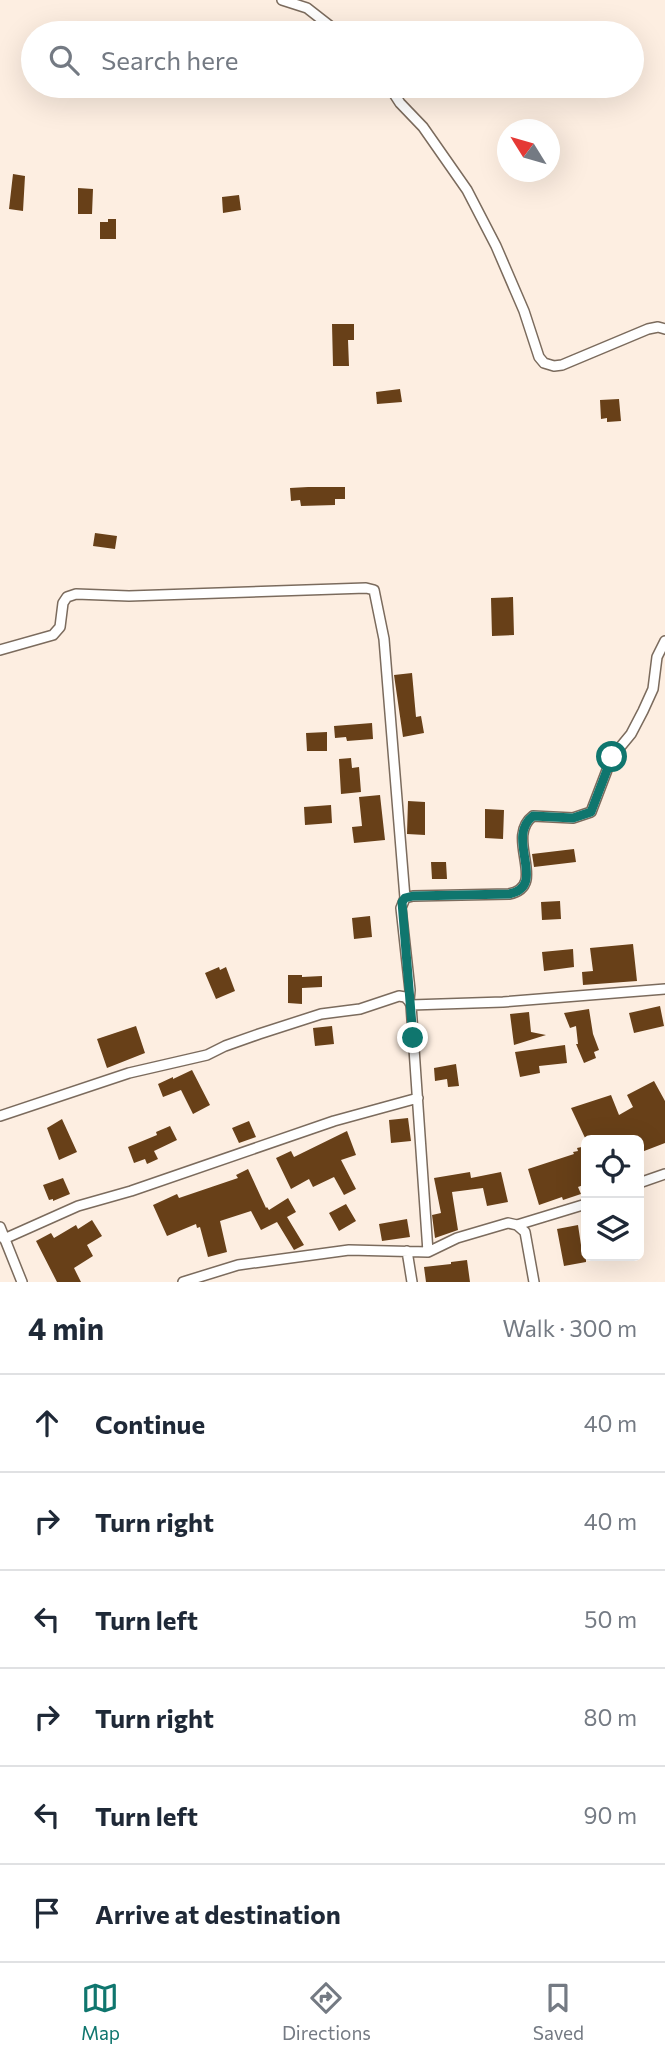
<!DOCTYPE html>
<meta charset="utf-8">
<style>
:root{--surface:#fff;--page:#f6f6f7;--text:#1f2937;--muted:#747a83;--line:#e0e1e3;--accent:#0f766e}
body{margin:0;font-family:Commissioner,sans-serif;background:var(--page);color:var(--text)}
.controls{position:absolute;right:21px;bottom:21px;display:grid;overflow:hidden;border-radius:10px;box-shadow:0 7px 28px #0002}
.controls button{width:63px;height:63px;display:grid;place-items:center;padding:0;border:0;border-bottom:2px solid var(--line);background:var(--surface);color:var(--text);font:35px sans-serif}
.compass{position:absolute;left:497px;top:119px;width:63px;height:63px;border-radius:50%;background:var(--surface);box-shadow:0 7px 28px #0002;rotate:307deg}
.stop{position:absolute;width:21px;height:21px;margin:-16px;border:5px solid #0f766e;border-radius:50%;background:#fff}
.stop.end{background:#0f766e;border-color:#fff;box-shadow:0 2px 7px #0008}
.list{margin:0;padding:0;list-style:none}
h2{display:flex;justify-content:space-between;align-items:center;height:91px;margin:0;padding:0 28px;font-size:30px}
h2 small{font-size:23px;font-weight:400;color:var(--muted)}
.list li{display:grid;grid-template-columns:46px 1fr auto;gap:21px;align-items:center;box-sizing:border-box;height:98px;padding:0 28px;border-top:2px solid var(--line)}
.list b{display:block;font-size:26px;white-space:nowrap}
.list em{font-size:23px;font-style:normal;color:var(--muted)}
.icon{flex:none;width:38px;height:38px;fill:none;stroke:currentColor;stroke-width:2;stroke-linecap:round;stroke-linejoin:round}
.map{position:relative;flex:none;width:665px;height:1282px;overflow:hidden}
.search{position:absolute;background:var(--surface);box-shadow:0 7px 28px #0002;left:21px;right:21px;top:21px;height:77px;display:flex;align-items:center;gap:18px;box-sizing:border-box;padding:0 24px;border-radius:38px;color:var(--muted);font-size:26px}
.sheet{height:679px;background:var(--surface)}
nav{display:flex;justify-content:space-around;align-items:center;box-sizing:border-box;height:98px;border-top:2px solid var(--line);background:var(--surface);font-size:19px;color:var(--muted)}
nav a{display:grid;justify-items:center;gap:4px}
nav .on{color:var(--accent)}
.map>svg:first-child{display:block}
.building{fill:#684018}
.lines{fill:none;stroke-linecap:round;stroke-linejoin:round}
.street-casing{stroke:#7b6b5d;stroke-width:12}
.street{stroke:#fff;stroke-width:9}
.route{stroke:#0f766e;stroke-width:9}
</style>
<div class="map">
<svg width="665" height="1282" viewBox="0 0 665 1282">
<rect width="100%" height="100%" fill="#fdeee1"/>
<path class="building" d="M 13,174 L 25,176 L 23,211 L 9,209 Z
M 78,188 L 93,189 L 92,214 L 78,214 Z
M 239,195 L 241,210 L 223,213 L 222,197 Z
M 108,219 L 116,219 L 116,239 L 100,239 L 100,222 L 108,222 Z
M 332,324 L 354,324 L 354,340 L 348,340 L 349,366 L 333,366 Z
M 400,389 L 402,402 L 377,404 L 376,392 Z
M 619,399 L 621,421 L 607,422 L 607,418 L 601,419 L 600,400 Z
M 308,487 L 345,487 L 345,499 L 335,499 L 335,505 L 301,506 L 300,500 L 291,501 L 290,488 Z
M 95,533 L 117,536 L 115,549 L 93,546 Z
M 513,597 L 514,635 L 492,636 L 491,598 Z
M 412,673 L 416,717 L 421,716 L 424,733 L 403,737 L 394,675 Z
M 372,723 L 373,739 L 347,741 L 346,737 L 335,738 L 334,726 Z
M 327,732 L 327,751 L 307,751 L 306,733 Z
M 351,758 L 352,768 L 359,767 L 361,792 L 341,794 L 339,759 Z
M 380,795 L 385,840 L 354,843 L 352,827 L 362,826 L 359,797 Z
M 408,801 L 425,802 L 425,835 L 407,834 Z
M 331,805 L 332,823 L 305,825 L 304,807 Z
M 485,809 L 504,810 L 503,839 L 485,838 Z
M 574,849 L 576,862 L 534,867 L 532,854 Z
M 431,862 L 446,862 L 447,879 L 432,879 Z
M 560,901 L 561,919 L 542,920 L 541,902 Z
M 370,916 L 372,937 L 354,939 L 352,918 Z
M 633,944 L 637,981 L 583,985 L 582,972 L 593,971 L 590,948 Z
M 573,949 L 574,967 L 544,971 L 542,952 Z
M 219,967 L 220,970 L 226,967 L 235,991 L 216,999 L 205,973 Z
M 288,975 L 302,975 L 302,977 L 322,976 L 322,987 L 302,988 L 302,1004 L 288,1003 Z
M 660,1006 L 664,1026 L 634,1033 L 629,1013 Z
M 589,1009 L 593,1034 L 599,1050 L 594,1052 L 596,1058 L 584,1063 L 576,1044 L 578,1044 L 576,1026 L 570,1028 L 564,1013 Z
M 529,1012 L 531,1032 L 546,1035 L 514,1045 L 510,1014 Z
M 136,1026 L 145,1053 L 107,1068 L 97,1039 Z
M 332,1026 L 334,1044 L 315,1046 L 313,1028 Z
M 565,1045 L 567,1063 L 539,1066 L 540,1073 L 520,1077 L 515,1052 Z
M 456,1064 L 459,1086 L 448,1087 L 447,1079 L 435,1081 L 434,1068 Z
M 192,1070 L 210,1105 L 193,1114 L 181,1090 L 163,1097 L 158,1084 L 173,1077 L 173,1079 Z
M 654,1081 L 665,1101 L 665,1143 L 639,1153 L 639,1140 L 586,1140 L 571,1108 L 611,1095 L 619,1115 L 633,1107 L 627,1095 Z
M 408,1118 L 411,1141 L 391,1143 L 389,1120 Z
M 62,1119 L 77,1152 L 59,1160 L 47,1128 Z
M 249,1121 L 256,1137 L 239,1143 L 232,1128 Z
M 170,1126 L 177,1140 L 154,1151 L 158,1159 L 147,1164 L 145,1159 L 134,1163 L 128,1147 L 157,1135 L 156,1132 Z
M 347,1131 L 356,1155 L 341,1160 L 356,1189 L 344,1195 L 334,1177 L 313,1187 L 309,1179 L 291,1189 L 276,1158 L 291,1151 L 294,1157 Z
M 586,1146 L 586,1184 L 578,1187 L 581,1194 L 563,1200 L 562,1197 L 539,1205 L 528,1169 L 574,1154 L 573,1152 L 578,1151 L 577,1148 Z
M 248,1169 L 266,1208 L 267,1207 L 269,1210 L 288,1198 L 296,1212 L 287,1217 L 304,1245 L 294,1250 L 277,1222 L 261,1230 L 251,1211 L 220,1221 L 227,1252 L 208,1257 L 200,1227 L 197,1228 L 196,1224 L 167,1236 L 153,1205 L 177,1194 L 179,1198 L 238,1178 L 236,1175 Z
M 470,1172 L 471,1178 L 501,1172 L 508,1202 L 487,1206 L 483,1188 L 452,1192 L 458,1230 L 435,1238 L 432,1215 L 441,1213 L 434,1178 Z
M 63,1178 L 70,1194 L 53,1201 L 53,1199 L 49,1200 L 43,1185 Z
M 346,1204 L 356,1221 L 339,1231 L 329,1213 Z
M 407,1219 L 410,1237 L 382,1241 L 379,1224 Z
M 92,1220 L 102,1236 L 87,1245 L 93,1256 L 74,1268 L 81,1282 L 57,1282 L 36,1241 L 51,1233 L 54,1238 L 76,1225 L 78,1229 Z
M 578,1225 L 581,1245 L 586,1245 L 586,1262 L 564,1266 L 557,1229 Z
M 467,1260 L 470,1282 L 426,1282 L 424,1267 L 451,1264 L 451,1262 Z"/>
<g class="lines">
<g class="street-casing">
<path id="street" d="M 282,0 L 307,8 L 339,33
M 389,86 L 400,103 L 423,127 L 467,190 L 496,246 L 524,311 L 539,357 L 544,363 L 554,366 L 562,365 L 648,329 L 658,327 L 665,329
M 0,650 L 53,635 L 60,627 L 63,603 L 67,597 L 76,594 L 129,596 L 366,588 L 374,590 L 384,639 L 405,898 L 401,908 L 410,990 L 409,1001 L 411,1005 L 428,1252
M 405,898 L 413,896 L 509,894 C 549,886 504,838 533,816 L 573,818 L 591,812 L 612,757 L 631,734 L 643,711 L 653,689 L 657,657 L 665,641
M 411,1005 L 503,1002 L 665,989
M 0,1116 L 129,1073 L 207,1055 L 225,1046 L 259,1034 L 321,1014 L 360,1009 L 399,996 L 405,997 L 409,1001
M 639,1183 L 665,1174
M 517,1225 L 586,1204
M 0,1227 L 22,1282
M 4,1239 L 78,1206 L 131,1191 L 334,1121 L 418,1098
M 407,1251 L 412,1282
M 183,1282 L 238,1265 L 349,1250 L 428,1252 L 457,1238 L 508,1223 L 517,1225 L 525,1232 L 534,1282"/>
</g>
<use href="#street" class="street"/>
</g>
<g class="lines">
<path class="route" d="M 413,1038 L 402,902 L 405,898 L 413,896 L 509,894 C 549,886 504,838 533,816 L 573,818 L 591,812 L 612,757"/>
</g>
</svg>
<div class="controls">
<button><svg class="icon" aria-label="locate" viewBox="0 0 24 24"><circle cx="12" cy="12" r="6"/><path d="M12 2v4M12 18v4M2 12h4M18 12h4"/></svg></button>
<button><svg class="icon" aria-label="layers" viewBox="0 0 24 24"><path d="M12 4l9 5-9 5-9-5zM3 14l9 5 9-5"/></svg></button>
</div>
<svg class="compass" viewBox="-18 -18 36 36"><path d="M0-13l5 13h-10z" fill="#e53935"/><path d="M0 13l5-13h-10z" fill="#747a83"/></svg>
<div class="stop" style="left:612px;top:757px"></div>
<div class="stop end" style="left:413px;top:1038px"></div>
<div class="search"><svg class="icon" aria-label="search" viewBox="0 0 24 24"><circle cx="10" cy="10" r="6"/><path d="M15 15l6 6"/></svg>Search here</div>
</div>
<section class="sheet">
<h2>4 min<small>Walk · 300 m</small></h2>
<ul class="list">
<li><svg class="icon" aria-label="ahead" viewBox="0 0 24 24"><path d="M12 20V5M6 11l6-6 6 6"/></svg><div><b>Continue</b></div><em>40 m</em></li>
<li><svg class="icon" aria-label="right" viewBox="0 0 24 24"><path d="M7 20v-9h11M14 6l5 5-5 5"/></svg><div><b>Turn right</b></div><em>40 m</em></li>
<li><svg class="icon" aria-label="left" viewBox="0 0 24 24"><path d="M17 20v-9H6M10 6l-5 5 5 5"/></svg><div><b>Turn left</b></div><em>50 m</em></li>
<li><svg class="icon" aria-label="right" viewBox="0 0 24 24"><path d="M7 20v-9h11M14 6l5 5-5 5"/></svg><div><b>Turn right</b></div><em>80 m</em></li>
<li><svg class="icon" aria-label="left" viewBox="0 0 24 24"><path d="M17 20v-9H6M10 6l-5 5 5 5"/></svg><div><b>Turn left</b></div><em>90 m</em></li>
<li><svg class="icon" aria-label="arrive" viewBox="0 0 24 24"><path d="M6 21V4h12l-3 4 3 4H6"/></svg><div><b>Arrive at destination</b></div></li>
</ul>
</section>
<nav>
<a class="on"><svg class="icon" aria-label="map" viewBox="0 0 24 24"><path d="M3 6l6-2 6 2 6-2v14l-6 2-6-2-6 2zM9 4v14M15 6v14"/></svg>Map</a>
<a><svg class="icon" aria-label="directions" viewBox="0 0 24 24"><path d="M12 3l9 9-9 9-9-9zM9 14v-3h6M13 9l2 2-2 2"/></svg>Directions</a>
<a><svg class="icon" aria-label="saved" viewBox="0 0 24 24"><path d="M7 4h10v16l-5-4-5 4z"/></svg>Saved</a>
</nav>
